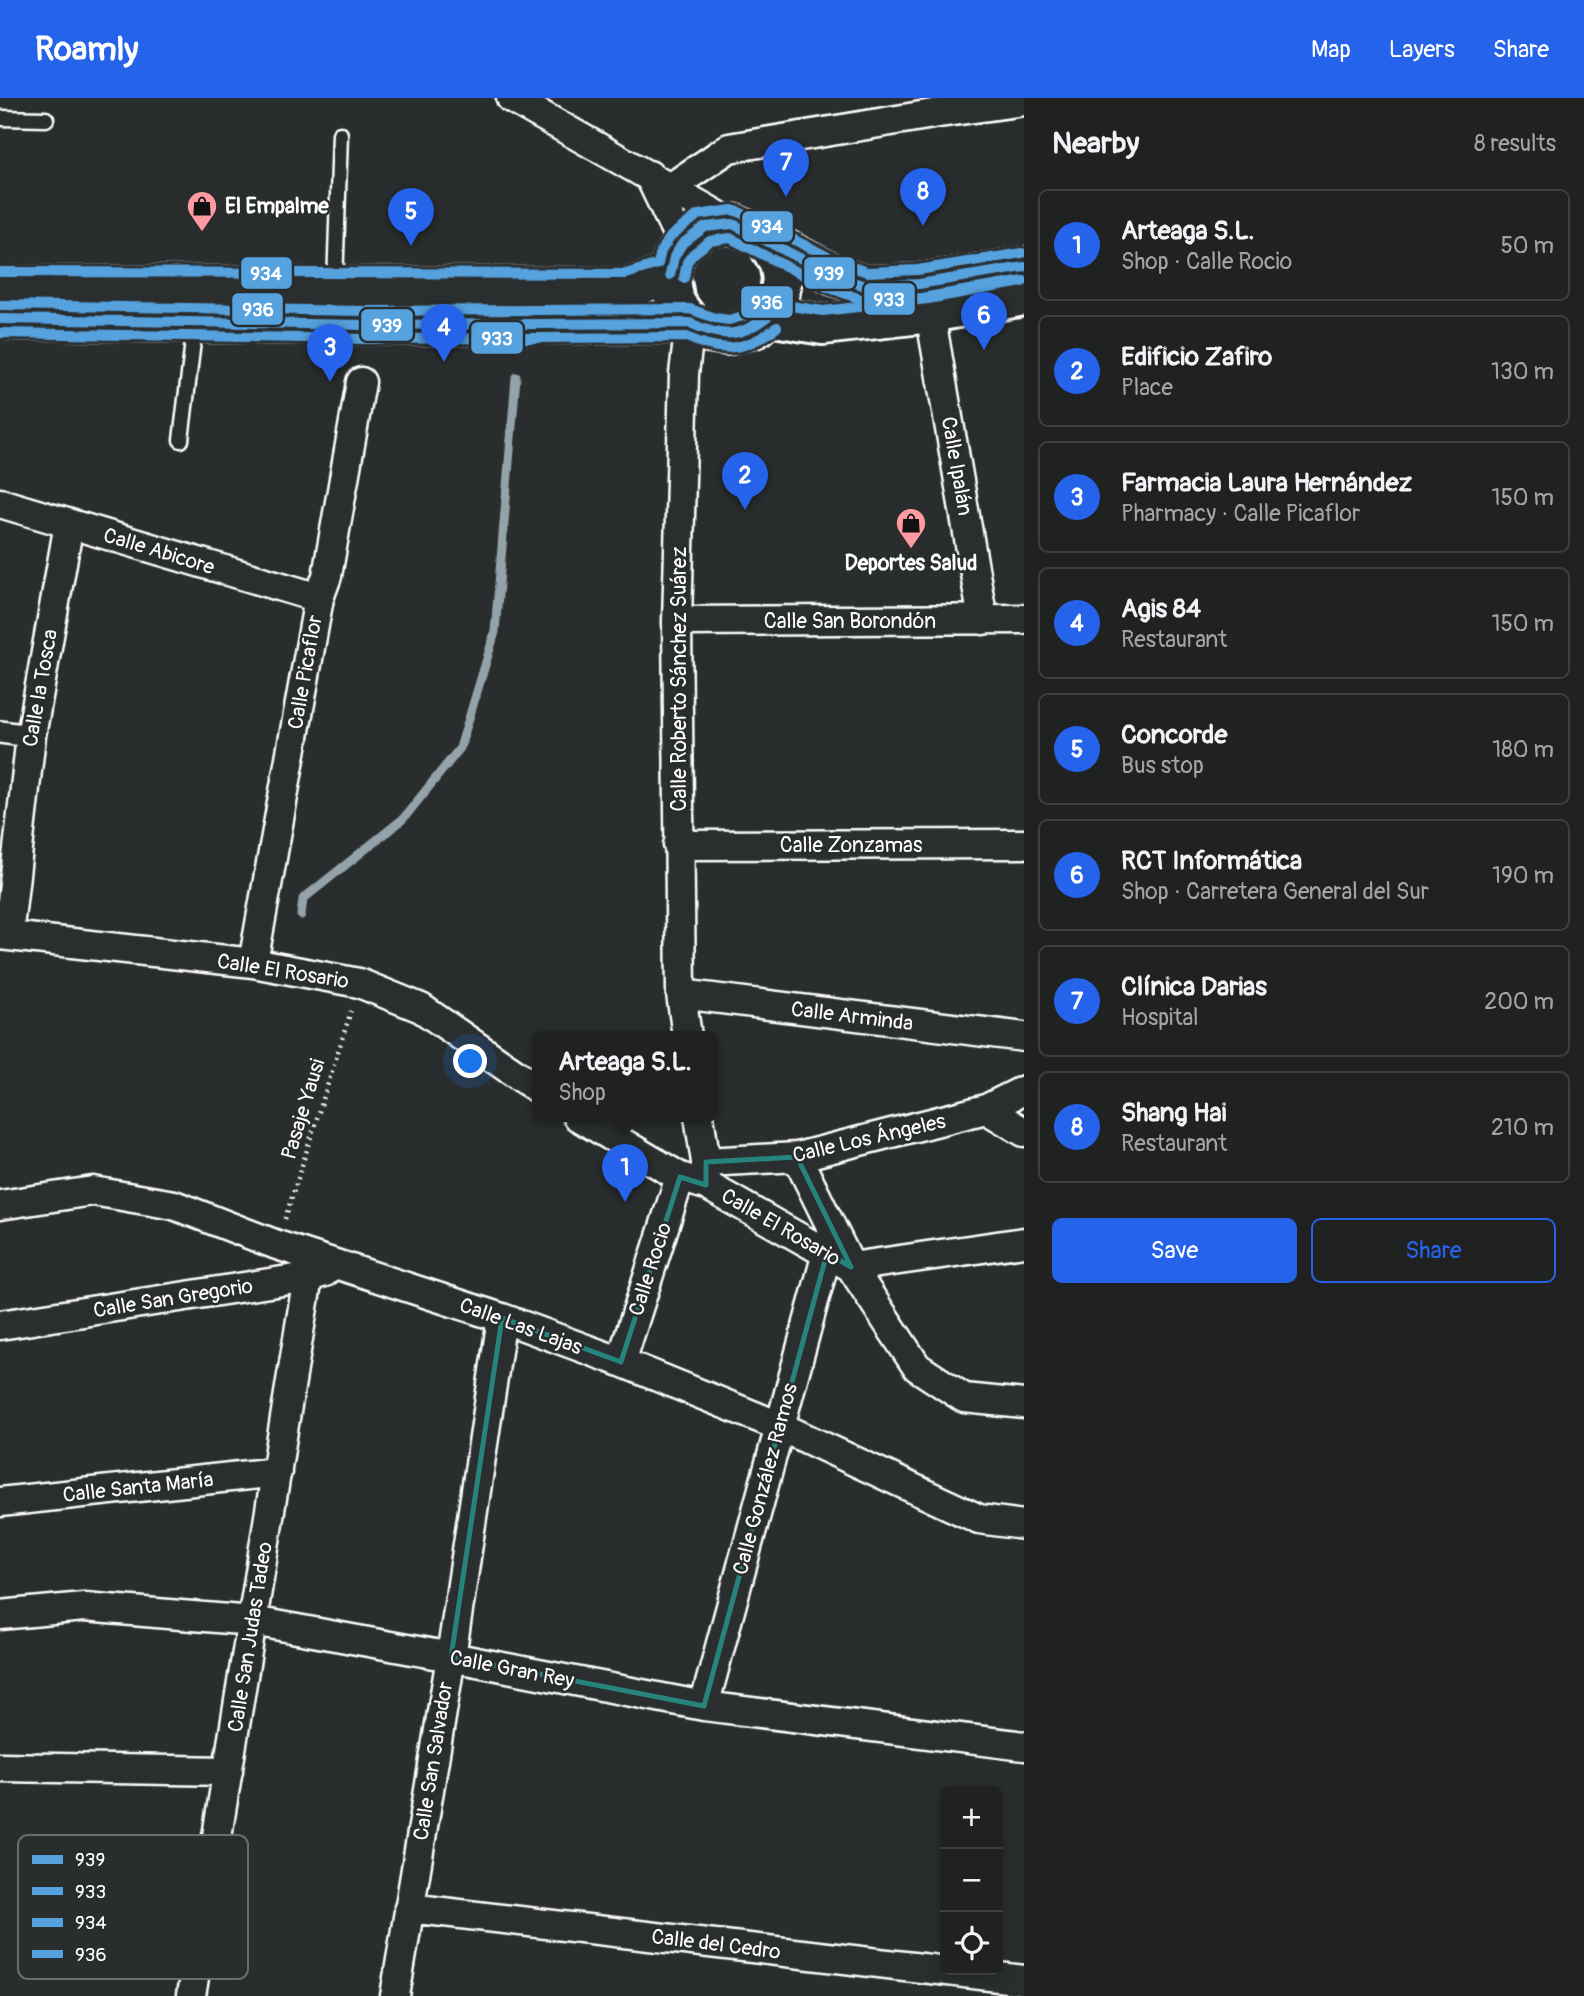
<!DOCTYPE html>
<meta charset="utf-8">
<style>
:root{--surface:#202222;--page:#282a2a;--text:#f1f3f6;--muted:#a2a4a5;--line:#3d3f40;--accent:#2563eb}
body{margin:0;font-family:Pangolin,sans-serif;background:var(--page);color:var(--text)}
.controls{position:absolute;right:21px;bottom:21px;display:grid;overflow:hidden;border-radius:10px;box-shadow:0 4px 18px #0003}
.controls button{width:63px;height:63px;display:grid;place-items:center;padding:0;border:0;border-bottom:2px solid var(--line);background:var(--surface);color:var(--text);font:35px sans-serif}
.you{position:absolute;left:471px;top:964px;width:24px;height:24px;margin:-18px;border:5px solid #fff;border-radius:50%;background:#1a73e8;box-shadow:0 0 0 10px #1a73e833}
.badge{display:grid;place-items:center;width:46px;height:46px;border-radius:50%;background:var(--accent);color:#fff;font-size:23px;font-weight:700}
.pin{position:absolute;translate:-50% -58px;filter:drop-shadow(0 2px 4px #0008)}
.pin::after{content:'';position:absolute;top:37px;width:24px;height:21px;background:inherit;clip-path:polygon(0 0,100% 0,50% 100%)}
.popup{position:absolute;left:532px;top:933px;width:186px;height:91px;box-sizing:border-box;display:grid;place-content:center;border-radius:10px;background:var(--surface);filter:drop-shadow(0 2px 5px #0005);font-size:23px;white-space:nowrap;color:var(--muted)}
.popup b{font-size:26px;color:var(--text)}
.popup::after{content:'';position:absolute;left:50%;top:100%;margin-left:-14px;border:14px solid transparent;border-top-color:var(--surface)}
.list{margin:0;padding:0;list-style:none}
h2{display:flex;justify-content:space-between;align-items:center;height:91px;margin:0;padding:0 28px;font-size:30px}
h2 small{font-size:23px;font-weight:400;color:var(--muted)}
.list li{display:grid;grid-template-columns:46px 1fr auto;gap:21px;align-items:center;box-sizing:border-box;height:112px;margin:0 14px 14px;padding:0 14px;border:2px solid var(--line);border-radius:10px}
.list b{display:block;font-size:26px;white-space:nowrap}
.list p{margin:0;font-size:23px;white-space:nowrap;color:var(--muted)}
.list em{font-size:23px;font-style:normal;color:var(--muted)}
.actions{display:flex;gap:14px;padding:21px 28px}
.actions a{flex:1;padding:16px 0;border:2px solid var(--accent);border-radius:10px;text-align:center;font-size:24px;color:var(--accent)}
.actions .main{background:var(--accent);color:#fff}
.icon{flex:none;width:38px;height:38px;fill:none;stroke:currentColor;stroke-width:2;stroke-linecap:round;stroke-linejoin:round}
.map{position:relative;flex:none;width:1024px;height:1898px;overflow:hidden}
header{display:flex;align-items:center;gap:42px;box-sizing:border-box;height:98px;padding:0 35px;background:var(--accent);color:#fff}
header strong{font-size:33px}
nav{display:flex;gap:38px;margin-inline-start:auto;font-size:24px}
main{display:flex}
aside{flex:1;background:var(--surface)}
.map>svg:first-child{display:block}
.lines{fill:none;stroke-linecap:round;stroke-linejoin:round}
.stream{stroke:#93a3a9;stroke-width:9}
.service-casing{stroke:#fff;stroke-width:19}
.pedestrian-casing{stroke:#fff;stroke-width:26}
.minor-casing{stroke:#fff;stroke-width:33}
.primary-casing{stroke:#fff;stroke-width:44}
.path{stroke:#fff;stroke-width:4.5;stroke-dasharray:2 5;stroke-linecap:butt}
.service{stroke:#2a2d2e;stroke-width:14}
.pedestrian{stroke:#2a2d2e;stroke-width:21}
.minor{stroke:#2a2d2e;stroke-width:28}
.primary{stroke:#2a2d2e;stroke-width:38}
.bus-1-casing{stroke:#2a2d2e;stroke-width:16}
.bus-2-casing{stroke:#2a2d2e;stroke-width:16}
.bus-3-casing{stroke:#2a2d2e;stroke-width:16}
.bus-4-casing{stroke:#2a2d2e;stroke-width:16}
.bus-1{stroke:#56a2df;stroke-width:10}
.bus-2{stroke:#56a2df;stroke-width:10}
.bus-3{stroke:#56a2df;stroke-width:10}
.bus-4{stroke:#56a2df;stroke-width:10}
.marked{fill:none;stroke:#27847c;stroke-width:5;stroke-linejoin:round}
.labels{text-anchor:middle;stroke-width:5;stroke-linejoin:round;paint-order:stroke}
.poi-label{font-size:21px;font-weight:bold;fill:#fff;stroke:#2a2d2e;text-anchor:start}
.street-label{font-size:21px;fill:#fff;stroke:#2a2d2e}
.key{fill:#2a2d2e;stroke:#6a6c6d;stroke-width:2}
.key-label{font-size:19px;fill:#fff}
.line-badge{stroke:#2a2d2e;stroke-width:2.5}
.badge-label{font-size:19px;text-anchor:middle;font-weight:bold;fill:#fff}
</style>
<header>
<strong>Roamly</strong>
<nav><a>Map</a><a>Layers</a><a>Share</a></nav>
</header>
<main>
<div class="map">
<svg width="1024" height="1898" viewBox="0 0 1024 1898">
<rect width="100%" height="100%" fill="#2a2d2e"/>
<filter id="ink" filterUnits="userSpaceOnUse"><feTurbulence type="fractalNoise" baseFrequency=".0143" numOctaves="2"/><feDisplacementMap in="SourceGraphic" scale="14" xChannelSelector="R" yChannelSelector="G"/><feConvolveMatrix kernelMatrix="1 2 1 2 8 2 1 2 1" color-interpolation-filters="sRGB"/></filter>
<g filter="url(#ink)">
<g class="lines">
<path class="stream" d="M 301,817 L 303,801 L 403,721 L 460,650 L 495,534 L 516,279"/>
<g class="service-casing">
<path id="service" d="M 0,20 L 46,21
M 335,187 L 340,36
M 181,342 L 195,227"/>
</g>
<g class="pedestrian-casing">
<path id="pedestrian" d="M 0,634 L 31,638"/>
</g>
<g class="minor-casing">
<path id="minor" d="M 511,0 L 733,126
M 649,77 L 682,146
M 670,90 L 729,50 L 939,15 L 1024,3
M 930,215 L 983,522
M 0,405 L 319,500
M 677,523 L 1024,521
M 678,747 L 1024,746
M 0,837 L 253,865 L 359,885 L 421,910 L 538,991
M 8,838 L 31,638 L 69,426
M 253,865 L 319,500 L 327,478 L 361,284
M 681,896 L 1024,939
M 687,938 L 681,896 L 677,523 L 684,276 L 690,225
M 986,1011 L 1024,992
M 577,1018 L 680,1079 L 706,1087 L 851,1169 L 917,1269 L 964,1300 L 1024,1306
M 699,1018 L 706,1064 L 706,1081
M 797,1059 L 851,1169 L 1024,1144
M 706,1064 L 797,1059 L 986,1011 L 1024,1034
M 0,1107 L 93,1093 L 174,1107 L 277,1147 L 502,1220 L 621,1264 L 779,1328 L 979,1421 L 1024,1427
M 0,1227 L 308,1179 L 325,1174
M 621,1264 L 680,1079
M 0,1404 L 277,1374
M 0,1517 L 84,1509 L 253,1523 L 451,1559 L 704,1608 L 1024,1648
M 704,1608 L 827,1155
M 0,1669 L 228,1673
M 409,1810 L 1024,1882
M 191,1898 L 308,1179
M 395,1898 L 451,1559 L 502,1220"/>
</g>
<g class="primary-casing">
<path id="primary" d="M 765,141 L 779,164 L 782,181 L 779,200 L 768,218 L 755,230 L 727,237 L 707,234 L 690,225 L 675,205 L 670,177 L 674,159 L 682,146 L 705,129 L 733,126 L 765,141 L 833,177 L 865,188 L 919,186 L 1024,169
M 0,188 L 628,190 L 670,177
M 768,218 L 823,227 L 930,215 L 1024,198
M 0,221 L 365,227 L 690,225"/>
</g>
<path class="path" d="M 285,1121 L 351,913"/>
<use href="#service" class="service"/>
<use href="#pedestrian" class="pedestrian"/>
<use href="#minor" class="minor"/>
<use href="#primary" class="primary"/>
<g class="bus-1-casing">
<path id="bus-1" d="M 670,177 L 674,159 L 682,146 L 705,129 L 733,126 L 833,177 L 865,188 L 919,186 L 1024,169
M 0,221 L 365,227 L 690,225 C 722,240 740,240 768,218"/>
</g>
<g class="bus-2-casing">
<path id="bus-2" d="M 684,180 L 687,164 L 693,156 L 710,143 L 730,140 L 827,189 L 863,202 L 921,200 L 1024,183
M 0,235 L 365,241 L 687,239 C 722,256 746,253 777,229"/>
</g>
<g class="bus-3-casing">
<path id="bus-3" d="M 0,174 L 626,176 L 658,166 L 661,153 L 671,138 L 698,117 L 732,112 L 739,114 L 838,164 L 867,174 L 918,172 L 1022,155"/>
</g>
<g class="bus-4-casing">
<path id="bus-4" d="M 0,207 L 365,213 L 690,211 L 715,220 L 729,222 L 743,218 L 766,204 L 823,213 L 928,201 L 1022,184"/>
</g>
<use href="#bus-1" class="bus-1"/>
<use href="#bus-2" class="bus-2"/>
<use href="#bus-3" class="bus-3"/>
<use href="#bus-4" class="bus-4"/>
</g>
</g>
<path class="marked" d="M 797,1059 L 851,1169 L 827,1155 L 704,1608 L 451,1559 L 502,1220 L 621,1264 L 680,1079 L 706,1087 L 706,1064 Z"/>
<defs>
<g id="shop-pin" transform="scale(1.575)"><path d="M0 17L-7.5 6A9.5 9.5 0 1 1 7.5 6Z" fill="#ff9aa2" stroke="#2a2d2e"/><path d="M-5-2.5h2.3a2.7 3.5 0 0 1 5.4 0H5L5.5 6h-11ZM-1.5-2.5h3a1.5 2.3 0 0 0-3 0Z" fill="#111"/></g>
</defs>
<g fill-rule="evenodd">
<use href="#shop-pin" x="202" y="108"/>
<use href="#shop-pin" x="911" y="425"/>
</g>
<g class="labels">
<g class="poi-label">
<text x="225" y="115">El Empalme</text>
<text x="911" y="472" text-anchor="middle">Deportes Salud</text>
</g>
<g class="street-label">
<text transform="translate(957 368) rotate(80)" y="7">Calle Ipalán</text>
<text transform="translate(159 453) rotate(17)" y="7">Calle Abicore</text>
<text x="850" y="530">Calle San Borondón</text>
<text transform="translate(305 574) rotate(-80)" y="7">Calle Picaflor</text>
<text transform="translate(679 581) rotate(-90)" y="7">Calle Roberto Sánchez Suárez</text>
<text transform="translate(40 590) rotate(-80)" y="7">Calle la Tosca</text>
<text x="851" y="754">Calle Zonzamas</text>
<text transform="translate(283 873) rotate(9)" y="7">Calle El Rosario</text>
<text transform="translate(852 918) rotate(7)" y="7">Calle Arminda</text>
<text transform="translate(303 1011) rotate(-73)" y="7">Pasaje Yausi</text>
<text transform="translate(869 1040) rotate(-13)" y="7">Calle Los Ángeles</text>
<text transform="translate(781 1129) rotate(30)" y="7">Calle El Rosario</text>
<text transform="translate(650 1171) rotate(-72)" y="7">Calle Rocio</text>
<text transform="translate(173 1200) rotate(-9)" y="7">Calle San Gregorio</text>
<text transform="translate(521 1228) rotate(20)" y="7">Calle Las Lajas</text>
<text transform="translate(765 1381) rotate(-75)" y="7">Calle González Ramos</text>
<text transform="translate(138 1389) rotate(-6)" y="7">Calle Santa María</text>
<text transform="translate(250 1539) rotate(-81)" y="7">Calle San Judas Tadeo</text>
<text transform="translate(512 1571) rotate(11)" y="7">Calle Gran Rey</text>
<text transform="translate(433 1663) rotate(-81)" y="7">Calle San Salvador</text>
<text transform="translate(716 1846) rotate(7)" y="7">Calle del Cedro</text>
</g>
</g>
<rect x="18" y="1737" width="230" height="144" rx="10" class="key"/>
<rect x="32" y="1757" width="31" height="9" fill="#56a2df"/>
<rect x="32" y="1789" width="31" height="8" fill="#56a2df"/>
<rect x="32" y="1820" width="31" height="9" fill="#56a2df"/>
<rect x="32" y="1852" width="31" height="8" fill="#56a2df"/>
<g class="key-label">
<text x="75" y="1768">939</text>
<text x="75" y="1800">933</text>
<text x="75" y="1831">934</text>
<text x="75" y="1863">936</text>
</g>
<g class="line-badge">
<rect x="741" y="112" width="53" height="33" rx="7" fill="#56a2df"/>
<rect x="240" y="158" width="53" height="34" rx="7" fill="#56a2df"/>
<rect x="803" y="158" width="53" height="34" rx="7" fill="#56a2df"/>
<rect x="863" y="184" width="53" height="34" rx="7" fill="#56a2df"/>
<rect x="740" y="187" width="54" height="34" rx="7" fill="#56a2df"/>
<rect x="231" y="194" width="53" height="34" rx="7" fill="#56a2df"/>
<rect x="360" y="210" width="54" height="34" rx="7" fill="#56a2df"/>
<rect x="470" y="223" width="54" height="34" rx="7" fill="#56a2df"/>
</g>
<g class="badge-label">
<text x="767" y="135">934</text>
<text x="266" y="182">934</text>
<text x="829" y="182">939</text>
<text x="889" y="208">933</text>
<text x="767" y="211">936</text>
<text x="258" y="218">936</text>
<text x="387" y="234">939</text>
<text x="497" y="247">933</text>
</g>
</svg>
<div class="controls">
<button>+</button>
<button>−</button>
<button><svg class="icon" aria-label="locate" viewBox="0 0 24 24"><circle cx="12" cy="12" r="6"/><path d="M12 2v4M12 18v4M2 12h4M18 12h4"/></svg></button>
</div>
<div class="you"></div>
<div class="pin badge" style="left:625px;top:1104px">1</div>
<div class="popup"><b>Arteaga S.L.</b>Shop</div>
<div class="pin badge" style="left:745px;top:412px">2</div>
<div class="pin badge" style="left:330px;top:284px">3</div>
<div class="pin badge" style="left:444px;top:264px">4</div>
<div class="pin badge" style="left:411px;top:148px">5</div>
<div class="pin badge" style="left:984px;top:252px">6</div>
<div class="pin badge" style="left:786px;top:99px">7</div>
<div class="pin badge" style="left:923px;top:128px">8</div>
</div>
<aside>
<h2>Nearby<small>8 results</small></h2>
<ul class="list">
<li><span class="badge">1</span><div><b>Arteaga S.L.</b><p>Shop · Calle Rocio</p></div><em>50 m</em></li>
<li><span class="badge">2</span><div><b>Edificio Zafiro</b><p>Place</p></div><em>130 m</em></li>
<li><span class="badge">3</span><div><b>Farmacia Laura Hernández</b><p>Pharmacy · Calle Picaflor</p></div><em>150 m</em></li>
<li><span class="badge">4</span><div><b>Agis 84</b><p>Restaurant</p></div><em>150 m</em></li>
<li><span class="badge">5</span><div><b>Concorde</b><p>Bus stop</p></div><em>180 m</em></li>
<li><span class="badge">6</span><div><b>RCT Informática</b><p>Shop · Carretera General del Sur</p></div><em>190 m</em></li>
<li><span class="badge">7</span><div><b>Clínica Darias</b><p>Hospital</p></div><em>200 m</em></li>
<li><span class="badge">8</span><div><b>Shang Hai</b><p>Restaurant</p></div><em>210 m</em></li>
</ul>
<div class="actions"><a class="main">Save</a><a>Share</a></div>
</aside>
</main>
